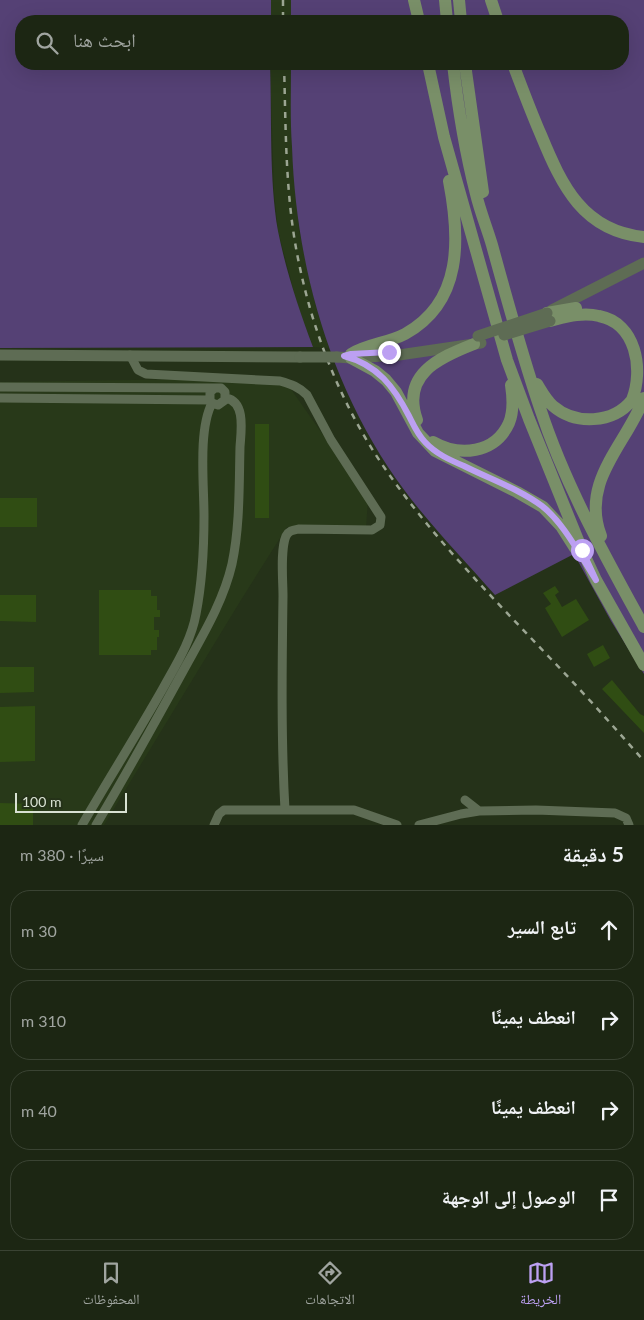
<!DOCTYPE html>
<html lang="ar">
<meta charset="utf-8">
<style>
:root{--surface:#1c2613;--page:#252e1c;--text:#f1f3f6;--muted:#a0a5a0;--line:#3a4333;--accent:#bca0f2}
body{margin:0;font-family:Lato,"Noto Naskh Arabic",sans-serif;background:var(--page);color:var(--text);direction:rtl}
.scale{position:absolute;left:15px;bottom:12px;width:112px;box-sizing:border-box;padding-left:5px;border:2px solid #d8e1d2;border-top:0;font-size:14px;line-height:18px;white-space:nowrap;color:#d8e1d2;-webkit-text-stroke:4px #253219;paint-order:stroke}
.stop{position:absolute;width:15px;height:15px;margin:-11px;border:4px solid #bca0f2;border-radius:50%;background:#fff}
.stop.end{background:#bca0f2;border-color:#fff;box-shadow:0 1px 5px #0008}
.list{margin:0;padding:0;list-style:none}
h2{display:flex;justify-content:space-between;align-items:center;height:65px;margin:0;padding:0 20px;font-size:21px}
h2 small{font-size:16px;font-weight:400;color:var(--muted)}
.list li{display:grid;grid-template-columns:32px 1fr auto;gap:15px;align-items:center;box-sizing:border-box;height:80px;margin:0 10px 10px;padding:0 10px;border:1px solid var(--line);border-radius:20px}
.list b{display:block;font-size:19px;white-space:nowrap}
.list em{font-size:16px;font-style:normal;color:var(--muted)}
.icon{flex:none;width:28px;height:28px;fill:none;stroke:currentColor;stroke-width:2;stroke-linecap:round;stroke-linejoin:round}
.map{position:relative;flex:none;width:644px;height:825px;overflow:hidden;direction:ltr}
.search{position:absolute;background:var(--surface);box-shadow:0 5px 20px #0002;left:15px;right:15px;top:15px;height:55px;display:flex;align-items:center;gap:12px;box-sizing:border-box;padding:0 18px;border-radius:20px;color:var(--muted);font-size:19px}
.sheet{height:425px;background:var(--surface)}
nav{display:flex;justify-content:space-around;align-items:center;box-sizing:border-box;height:70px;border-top:1px solid var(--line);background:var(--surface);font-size:14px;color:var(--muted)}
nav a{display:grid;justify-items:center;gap:2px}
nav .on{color:var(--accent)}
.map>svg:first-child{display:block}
.built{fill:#283919}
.green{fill:#554175}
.building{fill:#304d13}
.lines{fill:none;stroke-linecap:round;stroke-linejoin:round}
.minor{stroke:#5e6c54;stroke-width:9}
.tertiary{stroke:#5e6c54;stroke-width:11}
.secondary{stroke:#798f68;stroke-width:12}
.rail{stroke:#9ca693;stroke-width:2.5;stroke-dasharray:6 6;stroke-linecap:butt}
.tertiary-bridge{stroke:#5e6c54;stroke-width:11}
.route{stroke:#bca0f2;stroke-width:6}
</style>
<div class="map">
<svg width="644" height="825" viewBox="0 0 644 825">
<rect width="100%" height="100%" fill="#253219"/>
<path class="built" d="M 271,0 L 291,0 L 291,21 L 271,21 Z
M 270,64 L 291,64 L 292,148 L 299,230 L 316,307 L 329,348 L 313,347 L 298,307 L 278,231 L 274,192 Z
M 197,379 L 288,385 L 368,499 L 366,529 L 287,527 L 241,600 L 104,825 L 0,825 L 0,382 Z"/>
<path class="green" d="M 0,0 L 271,0 L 271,21 L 21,21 L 21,64 L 270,64 C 272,117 269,179 278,231 C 286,271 299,310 313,347 L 0,348 Z
M 291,0 L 644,0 L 644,674 L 611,621 L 574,554 L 495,595 C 458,553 418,513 388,467 C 326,372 296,260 292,147 C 290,119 291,92 291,64 L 623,64 L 623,21 L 291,21 Z"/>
<path class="building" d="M 255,424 L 269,424 L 269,518 L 255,518 Z
M 0,498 L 37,498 L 37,527 L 0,527 Z
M 555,586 L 559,592 L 555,595 L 562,607 L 576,599 L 589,620 L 562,637 L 545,608 L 551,604 L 543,593 Z
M 99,590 L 151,590 L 151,596 L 157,596 L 157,610 L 160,610 L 160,617 L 154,617 L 154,630 L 159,630 L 159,637 L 157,637 L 157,650 L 151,650 L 151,655 L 99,655 Z
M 0,595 L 36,595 L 36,622 L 0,621 Z
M 603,645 L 610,658 L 594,667 L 587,654 Z
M 0,667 L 34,667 L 34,692 L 0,693 Z
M 612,680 L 640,714 L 644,716 L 644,733 L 602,689 Z
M 35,706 L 35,761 L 0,762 L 0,707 Z
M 0,803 L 33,804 L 33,825 L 0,825 Z"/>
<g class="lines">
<path class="minor" d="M 130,355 L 138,370 L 146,374 L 280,381 C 291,384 299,387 307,395 L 331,440 L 381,517 L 380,525 L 372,530 L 299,529 C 294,530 289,530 286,536 C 280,550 283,580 283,596 C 282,667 281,739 285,810
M 0,387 L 215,388
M 0,398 L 210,400 L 212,403 L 218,405 L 225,400 L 225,392 L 221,388 L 215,388 L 210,392 L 210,400
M 465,800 L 479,811 L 536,810 L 615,813 L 626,818 L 629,825
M 82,825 C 108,780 136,736 162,690 C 175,666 191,642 196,614 C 202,583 204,548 204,516 C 204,484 198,430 212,403
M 96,825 C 126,775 154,724 182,673 C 201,638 223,603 232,564 C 240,526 239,486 240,447 C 241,431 246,402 226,398
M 214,825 L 219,814 L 224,810 L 354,810 L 397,825
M 419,825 L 461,814 L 479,811"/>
<path class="tertiary" d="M 552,310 L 644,263
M 0,355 L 300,357
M 337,357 L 351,358 L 399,355 L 481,343"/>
<path class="secondary" d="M 414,0 L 419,21
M 445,0 L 447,21
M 459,0 L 461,21
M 491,0 L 498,21
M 428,64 L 444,137 L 507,360 L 529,419 L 582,550 L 596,580 L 644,665
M 453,64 C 458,108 465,151 476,194 C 480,211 487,228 492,245 C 507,300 522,355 540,408 C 565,485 605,556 644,627
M 465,64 L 483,192
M 513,64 C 522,88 531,112 541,135 C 562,186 583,231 644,237
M 547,313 L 576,308
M 351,354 C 367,344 388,343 405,334 C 463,302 460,238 449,181
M 351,358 L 375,371 L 386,380 L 396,392 L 418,433 L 435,451 L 517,492 L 543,507 L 561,526 L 575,548
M 537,384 C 542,392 546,400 553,406 C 575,425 613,424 632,400 C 644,369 636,323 599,316 C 582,312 566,317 550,321
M 417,420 C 401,375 438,358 474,344
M 433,442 C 459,457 495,454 509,423 C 514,411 513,398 511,385
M 601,536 C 580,481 626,445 644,398"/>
<path class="rail" d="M 283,0 L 283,21
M 284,64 C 286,132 285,201 300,268 C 315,339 344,410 386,470 C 433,538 493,598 550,658 C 582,691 613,726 644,761"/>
<path class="tertiary-bridge" d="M 504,335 L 550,321
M 478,336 L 547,313
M 300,357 L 337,357"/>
</g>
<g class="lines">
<path class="route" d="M 389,352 L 351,354 L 344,356 C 378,365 394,387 409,416 C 414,426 418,435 425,442 C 436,454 450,460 464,466 C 490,479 519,489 542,506 C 564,523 581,557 596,580 L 582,550"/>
</g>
</svg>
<div class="scale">100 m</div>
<div class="stop" style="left:582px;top:550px"></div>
<div class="stop end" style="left:389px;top:352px"></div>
<div class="search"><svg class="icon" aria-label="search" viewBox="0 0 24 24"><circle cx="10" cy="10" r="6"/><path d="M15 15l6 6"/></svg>ابحث هنا</div>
</div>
<section class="sheet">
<h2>5 دقيقة<small>سيرًا · 380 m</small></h2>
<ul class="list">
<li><svg class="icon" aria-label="ahead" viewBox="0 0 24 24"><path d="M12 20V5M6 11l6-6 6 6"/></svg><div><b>تابع السير</b></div><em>30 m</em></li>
<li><svg class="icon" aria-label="right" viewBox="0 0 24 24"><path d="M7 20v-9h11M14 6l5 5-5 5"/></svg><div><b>انعطف يمينًا</b></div><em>310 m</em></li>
<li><svg class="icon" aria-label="right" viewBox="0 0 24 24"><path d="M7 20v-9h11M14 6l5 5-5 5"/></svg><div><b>انعطف يمينًا</b></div><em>40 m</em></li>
<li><svg class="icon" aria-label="arrive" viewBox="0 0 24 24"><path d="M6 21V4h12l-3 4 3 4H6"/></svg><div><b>الوصول إلى الوجهة</b></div></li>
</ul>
</section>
<nav>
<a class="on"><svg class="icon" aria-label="map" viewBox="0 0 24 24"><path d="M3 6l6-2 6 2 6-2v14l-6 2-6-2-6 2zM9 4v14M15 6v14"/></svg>الخريطة</a>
<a><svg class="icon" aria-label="directions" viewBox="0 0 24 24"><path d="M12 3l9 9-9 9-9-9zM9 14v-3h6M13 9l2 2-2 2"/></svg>الاتجاهات</a>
<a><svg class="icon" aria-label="saved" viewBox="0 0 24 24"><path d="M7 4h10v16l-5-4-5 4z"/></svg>المحفوظات</a>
</nav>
